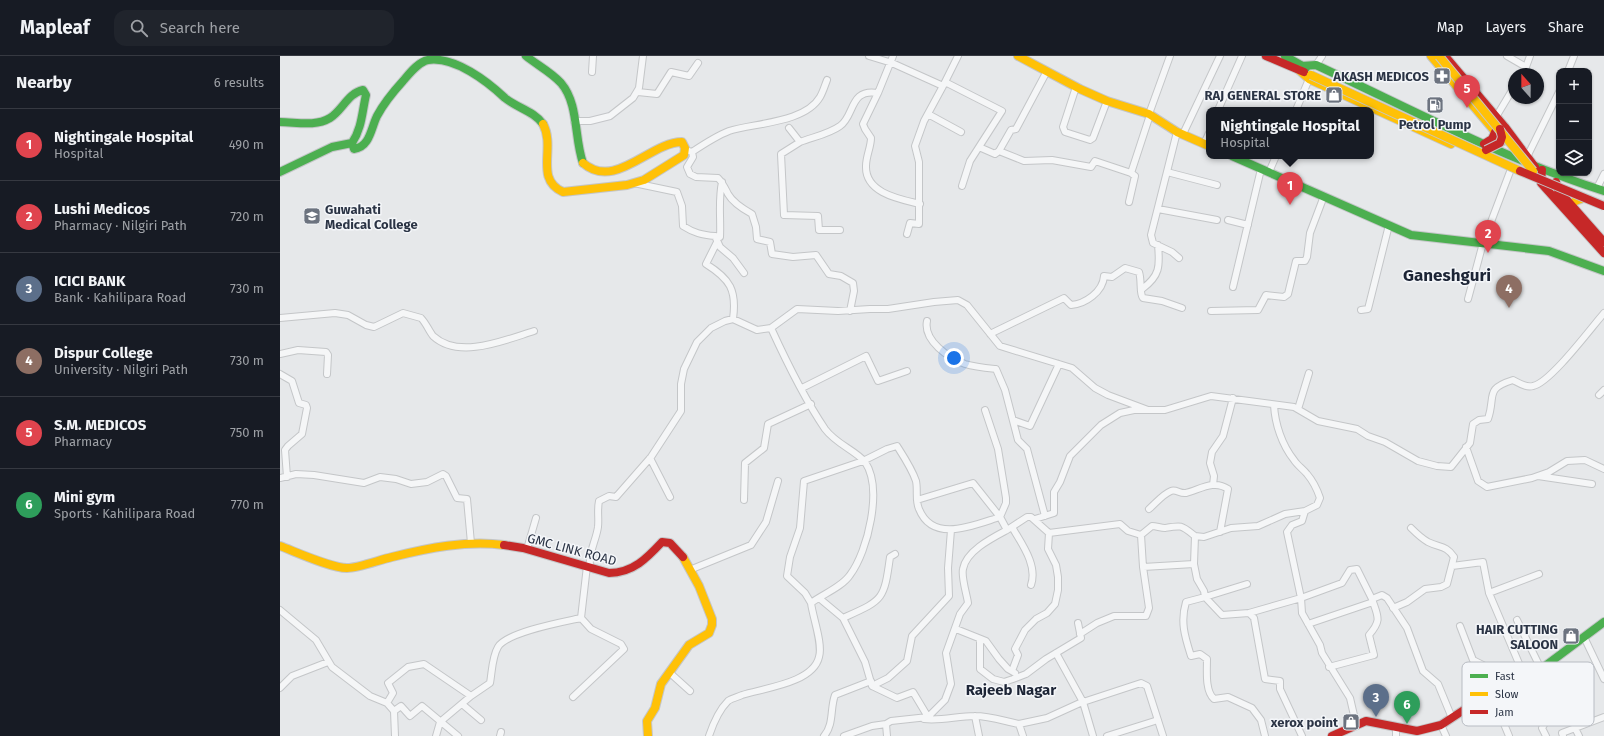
<!DOCTYPE html>
<meta charset="utf-8">
<style>
:root{--surface:#171b24;--page:#20242c;--text:#f1f3f6;--muted:#9ea1a6;--line:#363941;--accent:#ea580c}
body{margin:0;font-family:"Fira Sans",sans-serif;background:var(--page);color:var(--text)}
.controls{position:absolute;right:12px;top:12px;display:grid;overflow:hidden;border-radius:8px;box-shadow:0 1px 3px #0004}
.controls button{width:36px;height:36px;display:grid;place-items:center;padding:0;border:0;border-bottom:1px solid var(--line);background:var(--surface);color:var(--text);font:20px sans-serif}
.compass{position:absolute;left:1228px;top:12px;width:36px;height:36px;border-radius:50%;background:var(--surface);box-shadow:0 1px 3px #0004;rotate:339deg}
.you{position:absolute;left:674px;top:302px;width:14px;height:14px;margin:-10px;border:3px solid #fff;border-radius:50%;background:#1a73e8;box-shadow:0 0 0 6px #1a73e833}
.badge{display:grid;place-items:center;width:26px;height:26px;border-radius:50%;background:var(--accent);color:#fff;font-size:13px;font-weight:700}
.pin{position:absolute;translate:-50% -33px;filter:drop-shadow(0 1px 2px #0008)}
.pin::after{content:'';position:absolute;top:21px;width:14px;height:12px;background:inherit;clip-path:polygon(0 0,100% 0,50% 100%)}
.popup{position:absolute;left:926px;top:51px;width:168px;height:52px;box-sizing:border-box;display:grid;place-content:center;border-radius:8px;background:var(--surface);filter:drop-shadow(0 1px 3px #0005);font-size:13px;white-space:nowrap;color:var(--muted)}
.popup b{font-size:15px;color:var(--text)}
.popup::after{content:'';position:absolute;left:50%;top:100%;margin-left:-8px;border:8px solid transparent;border-top-color:var(--surface)}
.list{margin:0;padding:0;list-style:none}
h2{display:flex;justify-content:space-between;align-items:center;height:52px;margin:0;padding:0 16px;font-size:17px}
h2 small{font-size:13px;font-weight:400;color:var(--muted)}
.list li{display:grid;grid-template-columns:26px 1fr auto;gap:12px;align-items:center;box-sizing:border-box;height:72px;padding:0 16px;border-top:1px solid var(--line)}
.list b{display:block;font-size:15px;white-space:nowrap}
.list p{margin:0;font-size:13px;white-space:nowrap;color:var(--muted)}
.list em{font-size:13px;font-style:normal;color:var(--muted)}
.icon{flex:none;width:22px;height:22px;fill:none;stroke:currentColor;stroke-width:2;stroke-linecap:round;stroke-linejoin:round}
.map{position:relative;flex:none;width:1324px;height:680px;overflow:hidden}
header{display:flex;align-items:center;gap:24px;box-sizing:border-box;height:56px;padding:0 20px;background:var(--surface);border-bottom:1px solid var(--line)}
header strong{font-size:19px}
nav{display:flex;gap:22px;margin-inline-start:auto;font-size:14px}
.search{width:280px;height:36px;background:var(--page);display:flex;align-items:center;gap:10px;box-sizing:border-box;padding:0 14px;border-radius:12px;color:var(--muted);font-size:15px}
main{display:flex}
aside{flex:1;background:var(--surface)}
.map>svg:first-child{display:block}
.lines{fill:none;stroke-linecap:round;stroke-linejoin:round}
.street-casing{stroke:#c4c6c8;stroke-width:8}
.fast-casing{stroke:#c4c6c8;stroke-width:10}
.slow-casing{stroke:#c4c6c8;stroke-width:10}
.jam-casing{stroke:#c4c6c8;stroke-width:10}
.street{stroke:#f5f6f7;stroke-width:6}
.fast{stroke:#4caf50;stroke-width:8}
.slow{stroke:#ffc107;stroke-width:8}
.jam{stroke:#c62828;stroke-width:8}
.slow-bridge-casing{stroke:#c4c6c8;stroke-width:10;stroke-linecap:butt}
.jam-bridge-casing{stroke:#c4c6c8;stroke-width:10;stroke-linecap:butt}
.slow-bridge{stroke:#ffc107;stroke-width:8}
.jam-bridge{stroke:#c62828;stroke-width:8}
.labels{text-anchor:middle;stroke-width:3;stroke-linejoin:round;paint-order:stroke}
.poi-label{font-size:13px;font-weight:bold;fill:#2b3445;stroke:#f4f6f9;text-anchor:end}
.street-label{font-size:13px;fill:#2b3445;stroke:#f4f6f9}
.quarter-label{font-size:15px;font-weight:bold;fill:#1d2536;stroke:#f4f6f9}
.district-label{font-size:17px;font-weight:bold;fill:#1d2536;stroke:#f4f6f9}
.key{fill:#f4f6f9;stroke:#b8bcc3;stroke-width:1}
.key-label{font-size:11px;fill:#2b3445}
</style>
<header>
<strong>Mapleaf</strong>
<div class="search"><svg class="icon" aria-label="search" viewBox="0 0 24 24"><circle cx="10" cy="10" r="6"/><path d="M15 15l6 6"/></svg>Search here</div>
<nav><a>Map</a><a>Layers</a><a>Share</a></nav>
</header>
<main>
<aside>
<h2>Nearby<small>6 results</small></h2>
<ul class="list">
<li><span class="badge" style="background:#e0444e">1</span><div><b>Nightingale Hospital</b><p>Hospital</p></div><em>490 m</em></li>
<li><span class="badge" style="background:#e0444e">2</span><div><b>Lushi Medicos</b><p>Pharmacy · Nilgiri Path</p></div><em>720 m</em></li>
<li><span class="badge" style="background:#5c6f8a">3</span><div><b>ICICI BANK</b><p>Bank · Kahilipara Road</p></div><em>730 m</em></li>
<li><span class="badge" style="background:#8d6e63">4</span><div><b>Dispur College</b><p>University · Nilgiri Path</p></div><em>730 m</em></li>
<li><span class="badge" style="background:#e0444e">5</span><div><b>S.M. MEDICOS</b><p>Pharmacy</p></div><em>750 m</em></li>
<li><span class="badge" style="background:#2e9e5b">6</span><div><b>Mini gym</b><p>Sports · Kahilipara Road</p></div><em>770 m</em></li>
</ul>
</aside>
<div class="map">
<svg width="1324" height="680" viewBox="0 0 1324 680">
<rect width="100%" height="100%" fill="#e6e8ea"/>
<g class="lines">
<g class="street-casing">
<path id="street" d="M 589,0 L 612,7 L 663,30 L 665,26 L 722,55 L 690,105 L 682,130
M 1227,0 L 1246,11 L 1242,18
M 1036,9 L 1042,0
M 1246,11 L 1250,0
M 1288,15 L 1294,0
M 312,16 L 313,0
M 665,26 L 678,0
M 796,31 L 783,71 L 785,76 L 810,84 L 813,82 L 827,45
M 358,36 L 377,38 L 391,16 L 409,20 L 418,7
M 598,37 L 583,68 L 585,73 L 591,82 C 591,91 586,100 586,110 C 585,137 619,143 640,148
M 938,54 L 962,0
M 1016,54 L 1029,23
M 648,58 L 681,76
M 869,58 L 890,0
M 1216,61 L 1234,31
M 294,65 L 310,65 L 330,60 L 353,42 L 359,32 L 363,0
M 509,72 L 520,86 C 533,81 549,78 560,70 C 575,60 569,32 598,37 L 613,0
M 897,76 L 871,179 L 873,187 L 892,196 L 899,202
M 903,78 L 940,0
M 520,86 L 501,98 L 504,159 L 538,160 L 539,174 L 560,174
M 924,88 L 929,77
M 699,91 L 715,98 L 719,95 L 744,105 L 772,104 L 811,111 L 815,105 L 851,117 L 870,59
M 406,94 L 412,96 L 413,101 L 407,111 L 410,118 L 416,121 L 438,122 C 443,127 445,132 448,138 C 453,147 463,153 472,158 L 476,171 L 477,183 L 490,186 L 492,198 L 513,201 L 536,199 L 549,218 L 561,220 L 573,227 L 574,235 L 570,255
M 719,95 L 731,74 L 736,73 L 767,15
M 412,96 C 424,88 436,80 449,75 C 474,67 525,67 540,41 C 543,36 545,29 547,24
M 1246,103 L 1279,36
M 887,116 L 937,129
M 989,116 L 996,100
M 354,127 L 397,136 L 402,150 L 403,170 C 414,177 422,179 435,180 L 440,191 L 453,202 L 464,217
M 1317,132 L 1324,118
M 849,146 L 855,120 L 851,117
M 878,153 L 937,164
M 948,164 L 968,169
M 627,178 L 630,167 L 639,168 L 639,106 L 635,90 L 644,65 L 663,30
M 435,180 L 440,181 C 441,162 438,145 442,126
M 437,186 L 426,208 C 450,223 457,234 453,263
M 953,231 L 981,113
M 862,233 C 880,220 880,210 878,189
M 1188,243 L 1203,187 L 1231,113
M 1081,254 L 1088,253 L 1109,169
M 931,255 L 978,254 L 986,239 L 1004,241 L 1008,238 L 1016,205 L 1025,205 L 1027,201 L 1030,177 L 1044,140
M 0,262 L 55,257 L 68,259 L 86,269 L 94,271 L 123,257 L 141,262 C 146,267 149,275 153,280 C 179,304 225,284 254,275
M 647,265 C 643,285 669,302 685,308 C 695,311 706,312 716,313 L 725,334 L 738,384 L 747,393 L 765,460
M 710,278 L 784,242 L 791,249 C 805,248 823,236 824,220 L 832,221 L 845,212 L 859,216 C 862,225 859,237 863,242 L 882,245 L 902,252
M 0,298 L 18,294 L 46,296 L 48,299 L 47,318
M 0,318 L 12,325 L 19,347 L 26,349 L 27,352 L 22,378 L 8,390 L 5,394 L 7,421
M 522,332 L 586,300 L 598,325 L 627,315
M 1319,339 L 1324,334
M 1018,353 L 1029,317
M 733,364 L 750,370 L 779,308
M 1186,391 L 1198,425 L 1207,431 L 1252,422 L 1269,416 L 1287,405 L 1305,404 L 1324,413
M 370,402 L 390,441
M 1258,420 L 1312,428
M 0,422 L 16,418 L 34,419 L 84,427 L 100,421 L 116,423 L 131,428 L 147,426 L 163,418 L 166,420 L 177,442 L 187,443 L 191,487
M 933,429 L 934,420 L 930,407 L 932,396 L 943,380 L 953,342
M 464,444 L 465,407 L 484,392 L 488,368 L 531,348
M 637,444 L 693,427 L 720,461 L 726,447 L 726,442 L 718,393 L 705,354
M 869,453 C 875,448 883,438 891,435 C 896,433 900,438 906,437 C 919,434 934,423 948,433 L 940,476
M 755,463 L 774,457 L 774,436 L 780,426 L 790,400 L 821,369 L 840,357 L 854,354 L 866,354
M 732,471 C 741,487 758,509 751,529
M 727,474 L 747,461 L 751,461 L 769,477 L 840,468 L 848,475 L 861,479 L 863,511 L 914,508 L 917,523 L 924,535 L 925,541 L 906,546 C 900,566 905,581 911,600 L 920,598 L 927,603 C 927,615 925,635 934,643 L 948,641 L 972,652 L 981,664 L 985,680
M 861,479 L 872,470 C 876,470 881,472 885,472 C 902,469 901,469 915,480
M 247,493 L 256,462
M 914,508 L 915,480 L 924,481 L 951,472 L 978,470 L 1005,458 L 1025,455
M 1172,510 L 1203,506 L 1209,537 L 1259,518
M 310,511 C 308,497 316,485 318,471 C 319,462 317,454 319,445 L 329,440 L 336,441 L 371,401 L 401,355 L 401,328 L 404,313 L 417,286 L 431,272 L 445,265 L 453,263 L 477,274 L 491,272 L 517,253 L 558,255 L 590,253 L 608,253 L 654,246 L 678,244 L 687,249 L 720,290 L 792,312 L 815,332 L 828,339 L 868,354 L 885,354 L 931,340 L 1014,351 L 1038,365 L 1077,373 L 1088,380 L 1105,386 L 1138,405 L 1157,410 L 1171,411 L 1190,387 L 1193,368 L 1199,364 L 1208,363 C 1216,340 1204,333 1233,324 C 1239,327 1246,332 1253,330 C 1270,327 1311,272 1324,257
M 412,513 L 471,489 L 486,466 L 498,425
M 967,528 L 925,541 L 942,559 L 969,557 L 974,562 L 985,623 L 1000,625 L 1000,633 L 1022,680
M 1209,537 L 1246,624 L 1267,664 L 1262,672 L 1266,680
M 539,542 L 563,562 L 585,606 L 592,630 L 617,642 L 633,636 L 648,661
M 531,547 L 525,537 L 507,520 L 510,501 L 520,472 L 524,425 L 583,405 L 607,393 L 617,390 C 624,401 632,413 636,425 C 638,434 635,444 639,453 C 653,488 694,469 720,461 L 727,474 C 712,482 686,495 683,513 C 681,521 687,539 688,547 L 680,558 L 666,597 L 671,628 L 665,644 L 648,661 L 611,665 L 606,668 L 607,680
M 1113,552 L 1127,546 L 1145,533 L 1161,531 L 1167,528 L 1174,501 C 1166,489 1160,492 1148,486 C 1141,482 1136,477 1131,472
M 0,554 L 36,584 L 52,611 L 90,640 L 107,647 L 114,655 L 115,680
M 969,557 L 1021,542 L 1007,476 L 1012,469 L 1022,465 L 1025,455 L 1037,449 L 1040,442 C 1037,433 1033,425 1027,418 C 1023,413 1017,409 1014,404 C 1002,389 995,368 994,349
M 563,562 C 603,544 604,545 610,501 L 615,498
M 1237,564 L 1261,613
M 1028,568 L 1093,546
M 1180,570 L 1193,604 L 1207,611 L 1219,635
M 676,573 L 706,585 L 719,603 L 728,613 L 735,617
M 800,578 L 817,567 L 834,560 L 866,560 L 869,552 L 863,511
M 1304,581 L 1324,623
M 700,583 L 700,613 L 713,623 L 724,626 L 733,623 L 746,618 L 766,603 L 801,582 L 798,567
M 776,597 L 803,646 L 813,680
M 1049,611 L 1094,599 L 1089,579 C 1102,564 1098,561 1092,543
M 732,615 L 738,599 L 735,593 L 745,574 L 756,563 L 767,557 L 775,548 L 778,534 L 778,521 L 776,509 L 768,493 L 769,477
M 390,617 L 410,635
M 592,630 L 608,622 L 627,605 L 632,580 L 669,540 L 668,512 L 671,474
M 0,632 L 12,620 L 48,606
M 1212,639 L 1229,680
M 191,640 L 210,627 C 212,616 212,601 218,591 C 227,576 283,566 301,562
M 293,641 L 344,593 L 341,588 L 311,573 L 301,562 L 307,510
M 107,647 L 113,637 L 108,627 L 128,611 L 144,608 L 191,640 L 160,666 L 156,680
M 182,648 L 201,664
M 114,655 L 121,650 L 130,660 L 142,650 L 178,680
M 695,660 L 699,680
M 644,663 C 662,665 677,660 695,660 C 709,660 724,665 739,668 L 743,680
M 739,668 L 767,662 L 800,647 L 861,627 L 867,630 L 883,680
M 1076,668 L 1070,642 L 1042,597 L 1040,589 L 1022,557 L 1021,542 L 1062,527 L 1070,514 L 1077,513 L 1092,543 L 1102,539 L 1107,542 L 1127,572 L 1143,615 L 1158,628 L 1172,662
M 1161,669 L 1166,680
M 1116,670 L 1116,680
M 1295,672 L 1299,680
M 220,680 L 221,676
M 429,680 C 433,668 439,654 448,645 C 452,642 458,641 462,639 C 484,632 533,627 539,601 C 543,588 533,562 531,547 C 543,538 562,531 570,519 C 588,495 603,432 585,406 C 575,394 556,388 545,373 C 524,342 507,307 491,272
M 544,680 C 554,669 550,652 555,639 L 591,625
M 564,680 L 592,670 L 606,668
M 827,680 L 878,664
M 1283,680 L 1282,677 L 1324,661"/>
</g>
<g class="fast-casing">
<path id="fast" d="M 246,0 C 257,9 271,16 281,27 C 299,48 294,82 303,107
M 1005,0 L 1026,12
M 1022,10 L 1036,9 C 1131,53 1224,103 1324,135
M 0,66 C 16,66 35,71 50,62 C 62,55 68,37 83,34 L 86,39 C 82,56 82,72 72,87 L 74,93 C 90,91 91,72 97,60 C 104,47 113,36 123,25 C 129,18 138,6 148,4 C 175,0 208,26 225,42 C 237,52 254,55 263,68
M 952,100 L 1131,179 L 1269,195 L 1324,215
M 0,116 L 52,91 L 72,87
M 1216,636 L 1249,622 L 1324,566"/>
</g>
<g class="slow-casing">
<path id="slow" d="M 738,0 L 800,33 L 827,45 L 869,58 L 897,76 L 929,90
M 1151,0 L 1223,85
M 1019,14 L 1029,23 L 1171,88
M 263,68 C 276,92 254,123 283,136 L 347,129 L 364,124 L 404,99 L 405,92 L 402,86 C 370,86 335,135 303,107
M 1292,150 L 1295,145 L 1301,143
M 0,490 C 16,496 51,512 67,512 C 79,512 99,504 112,501 C 148,492 187,484 224,489
M 368,680 L 367,665 L 375,652 L 381,628 L 409,589 L 429,577 L 432,569 L 432,563 L 419,530 L 403,501"/>
</g>
<g class="jam-casing">
<path id="jam" d="M 986,0 L 1024,16
M 1165,0 L 1225,71 L 1255,111
M 1204,88 L 1212,83 L 1215,76
M 1262,114 L 1261,127 L 1324,197
M 1276,126 L 1278,134 L 1324,186
M 224,489 L 243,492 L 329,517 C 353,517 367,502 382,486 L 390,487 L 403,501
M 1052,680 L 1086,665 L 1137,675 L 1161,669 L 1199,644 L 1216,636"/>
</g>
<use href="#street" class="street"/>
<use href="#fast" class="fast"/>
<use href="#slow" class="slow"/>
<use href="#jam" class="jam"/>
<g class="slow-bridge-casing">
<path id="slow-bridge" d="M 1159,0 L 1253,115
M 1031,19 L 1240,115"/>
</g>
<g class="jam-bridge-casing">
<path id="jam-bridge" d="M 1206,94 L 1220,87 L 1222,81 L 1220,73
M 1240,115 L 1324,150"/>
</g>
<use href="#slow-bridge" class="slow-bridge"/>
<use href="#jam-bridge" class="jam-bridge"/>
</g>
<defs>
<g id="pharmacy-square" transform="scale(0.9)"><rect x="-9" y="-9" width="18" height="18" rx="4" fill="#6c737f" stroke="#f4f6f9"/><path d="M-2-6h4v4h4v4h-4v4h-4v-4h-4v-4h4Z" fill="#fff"/></g>
<g id="shop-square" transform="scale(0.9)"><rect x="-9" y="-9" width="18" height="18" rx="4" fill="#6c737f" stroke="#f4f6f9"/><path d="M-5-2.5h2.3a2.7 3.5 0 0 1 5.4 0H5L5.5 6h-11ZM-1.5-2.5h3a1.5 2.3 0 0 0-3 0Z" fill="#fff"/></g>
<g id="fuel-square" transform="scale(0.9)"><rect x="-9" y="-9" width="18" height="18" rx="4" fill="#6c737f" stroke="#f4f6f9"/><path d="M-5.5-6h7V0h2V4h1.3V-2.5L3-4.5l.8-.8L6-3V5H2.5V1h-1V6h-7ZM-4.2-4.7v3.2H.2V-4.7Z" fill="#fff"/></g>
<g id="university-square" transform="scale(0.9)"><rect x="-9" y="-9" width="18" height="18" rx="4" fill="#6c737f" stroke="#f4f6f9"/><path d="M0-5L7-2L0 1L-7-2ZM-4 1L0 2.5L4 1V4Q0 6-4 4Z" fill="#fff"/></g>
</defs>
<g fill-rule="evenodd">
<use href="#pharmacy-square" x="1162" y="20"/>
<use href="#shop-square" x="1054" y="39"/>
<use href="#fuel-square" x="1155" y="49"/>
<use href="#university-square" x="32" y="160"/>
<use href="#shop-square" x="1291" y="580"/>
<use href="#shop-square" x="1071" y="666"/>
</g>
<g class="labels">
<g class="poi-label">
<text x="1149" y="25">AKASH MEDICOS</text>
<text x="1041" y="44">RAJ GENERAL STORE</text>
<text x="1155" y="73" text-anchor="middle">Petrol Pump</text>
<text x="45" y="158" text-anchor="start">Guwahati<tspan x="45" dy="15">Medical College</tspan></text>
<text x="1278" y="578">HAIR CUTTING<tspan x="1278" dy="15">SALOON</tspan></text>
<text x="1058" y="671">xerox point</text>
</g>
<g class="street-label">
<text transform="translate(292 493) rotate(15)" y="5">GMC LINK ROAD</text>
</g>
<g class="quarter-label">
<text x="731" y="639">Rajeeb Nagar</text>
</g>
<g class="district-label">
<text x="1167" y="225">Ganeshguri</text>
</g>
</g>
<rect x="1182" y="606" width="132" height="64" rx="6" class="key"/>
<rect x="1190" y="618" width="18" height="4" fill="#4caf50"/>
<rect x="1190" y="636" width="18" height="4" fill="#ffc107"/>
<rect x="1190" y="654" width="18" height="4" fill="#c62828"/>
<g class="key-label">
<text x="1215" y="624">Fast</text>
<text x="1215" y="642">Slow</text>
<text x="1215" y="660">Jam</text>
</g>
</svg>
<div class="controls">
<button>+</button>
<button>−</button>
<button><svg class="icon" aria-label="layers" viewBox="0 0 24 24"><path d="M12 4l9 5-9 5-9-5zM3 14l9 5 9-5"/></svg></button>
</div>
<svg class="compass" viewBox="-18 -18 36 36"><path d="M0-13l5 13h-10z" fill="#e53935"/><path d="M0 13l5-13h-10z" fill="#9ea1a6"/></svg>
<div class="you"></div>
<div class="pin badge" style="left:1010px;top:149px;background:#e0444e">1</div>
<div class="popup"><b>Nightingale Hospital</b>Hospital</div>
<div class="pin badge" style="left:1208px;top:197px;background:#e0444e">2</div>
<div class="pin badge" style="left:1096px;top:661px;background:#5c6f8a">3</div>
<div class="pin badge" style="left:1229px;top:252px;background:#8d6e63">4</div>
<div class="pin badge" style="left:1187px;top:52px;background:#e0444e">5</div>
<div class="pin badge" style="left:1127px;top:668px;background:#2e9e5b">6</div>
</div>
</main>
